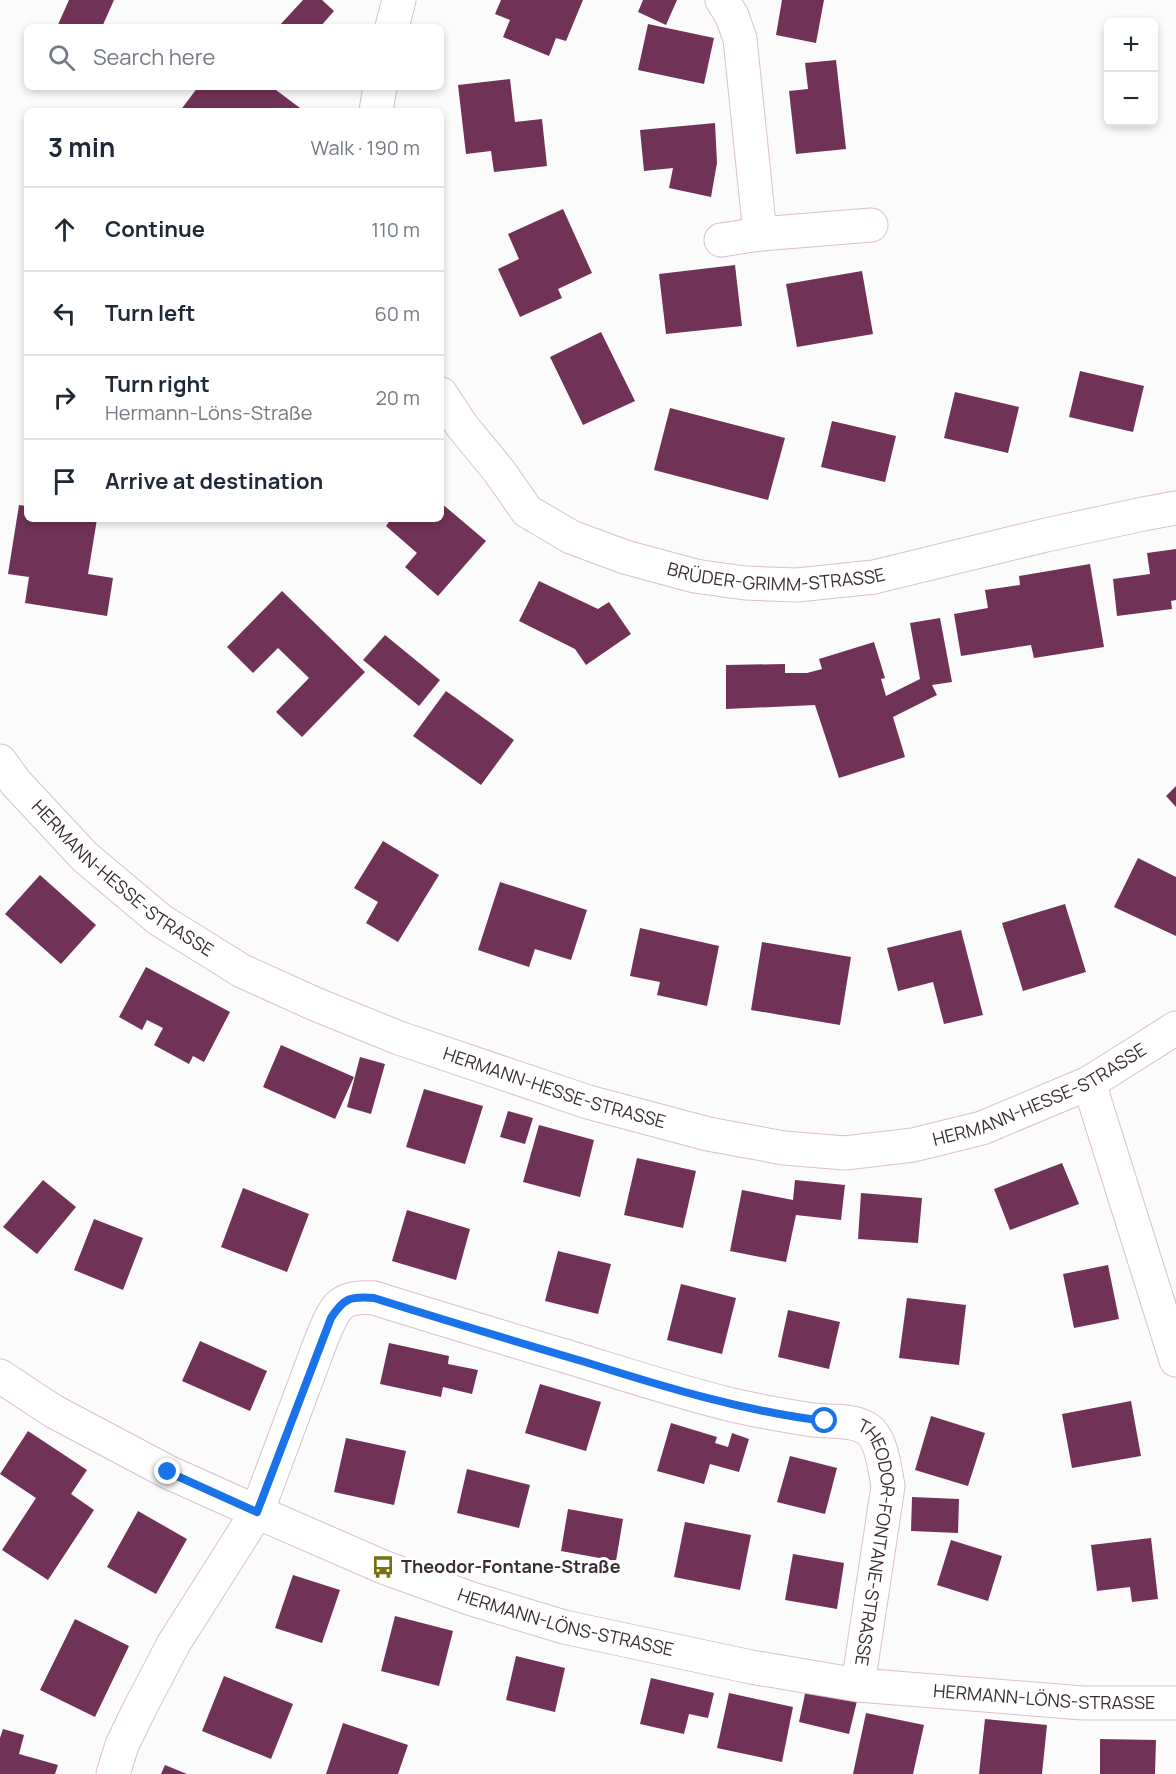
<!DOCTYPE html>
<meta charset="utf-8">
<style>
:root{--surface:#fff;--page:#f6f6f7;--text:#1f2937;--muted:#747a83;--line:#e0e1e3}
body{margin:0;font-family:Manrope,sans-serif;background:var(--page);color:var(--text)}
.controls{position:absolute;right:18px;top:18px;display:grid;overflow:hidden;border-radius:9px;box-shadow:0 3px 9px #0003}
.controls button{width:54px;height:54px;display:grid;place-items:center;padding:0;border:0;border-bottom:2px solid var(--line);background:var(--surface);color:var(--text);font:30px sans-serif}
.stop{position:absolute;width:18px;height:18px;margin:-14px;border:4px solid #1a73e8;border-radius:50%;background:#fff}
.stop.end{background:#1a73e8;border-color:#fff;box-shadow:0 2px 6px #0008}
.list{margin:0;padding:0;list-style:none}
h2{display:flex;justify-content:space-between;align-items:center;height:78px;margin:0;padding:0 24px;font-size:26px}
h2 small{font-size:20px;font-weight:400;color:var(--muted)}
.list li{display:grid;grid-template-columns:39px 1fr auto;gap:18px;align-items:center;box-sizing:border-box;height:84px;padding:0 24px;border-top:2px solid var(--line)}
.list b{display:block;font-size:22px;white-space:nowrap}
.list p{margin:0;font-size:20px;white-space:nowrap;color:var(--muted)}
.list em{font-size:20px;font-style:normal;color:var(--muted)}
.icon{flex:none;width:33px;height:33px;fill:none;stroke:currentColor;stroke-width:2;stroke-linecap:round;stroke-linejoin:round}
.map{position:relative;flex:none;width:1176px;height:1774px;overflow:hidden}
.search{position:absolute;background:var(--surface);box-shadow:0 3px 9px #0003;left:24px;top:24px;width:420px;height:66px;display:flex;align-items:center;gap:15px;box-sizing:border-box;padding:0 21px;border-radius:9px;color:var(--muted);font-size:22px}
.panel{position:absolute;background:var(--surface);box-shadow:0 3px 9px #0003;left:24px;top:108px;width:420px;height:414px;border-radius:9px}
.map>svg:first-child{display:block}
.building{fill:#713258}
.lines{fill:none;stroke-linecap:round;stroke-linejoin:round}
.minor-casing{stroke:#ddbecf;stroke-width:35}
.minor{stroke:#fff;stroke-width:33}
.route{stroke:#1a73e8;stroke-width:8}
.labels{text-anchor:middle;stroke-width:6;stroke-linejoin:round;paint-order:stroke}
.street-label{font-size:18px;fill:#3a2e34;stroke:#fff}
.poi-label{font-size:18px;font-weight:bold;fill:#3a2e34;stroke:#fff;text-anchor:start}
</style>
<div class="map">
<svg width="1176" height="1774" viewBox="0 0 1176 1774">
<rect width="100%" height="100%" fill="#fbfbfb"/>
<path class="building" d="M 69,0 L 114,0 L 102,27 L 57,27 Z
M 303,0 L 322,0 L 334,11 L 320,27 L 278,27 Z
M 501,0 L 583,0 L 566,41 L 556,38 L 549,56 L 503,37 L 510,20 L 495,14 Z
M 643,0 L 677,0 L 666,25 L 638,12 Z
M 782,0 L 824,0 L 816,43 L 776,35 Z
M 648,24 L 714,38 L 704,84 L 638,70 Z
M 836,60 L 846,149 L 796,154 L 789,91 L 808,89 L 805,63 Z
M 510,79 L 515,122 L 542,119 L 547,166 L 494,172 L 491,151 L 466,154 L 458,85 Z
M 198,87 L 272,87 L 304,111 L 180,111 Z
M 715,123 L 717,163 L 711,197 L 669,188 L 673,168 L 644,171 L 640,130 Z
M 563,209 L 592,273 L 558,289 L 562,298 L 520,317 L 498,269 L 519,259 L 508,234 Z
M 735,265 L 742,326 L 666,334 L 659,274 Z
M 862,271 L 873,334 L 797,347 L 786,284 Z
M 601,332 L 635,401 L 583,425 L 550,357 Z
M 1080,371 L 1144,386 L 1133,432 L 1069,417 Z
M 955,392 L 1019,407 L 1008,453 L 944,438 Z
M 670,408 L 785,438 L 768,500 L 654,470 Z
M 832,421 L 896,436 L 885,482 L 821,467 Z
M 441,503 L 486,541 L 438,596 L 405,567 L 417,553 L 386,526 L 391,519 L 441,519 Z
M 19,505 L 27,506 L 27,519 L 97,519 L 88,574 L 113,578 L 107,616 L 25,603 L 29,577 L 8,574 Z
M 1176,549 L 1176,600 L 1171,601 L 1172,609 L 1117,616 L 1113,579 L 1150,574 L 1147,553 Z
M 1090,564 L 1104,647 L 1034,658 L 1031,645 L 961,656 L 954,614 L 988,608 L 985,590 L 1020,585 L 1019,576 Z
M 539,581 L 598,609 L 609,602 L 631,634 L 586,665 L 575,649 L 519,621 Z
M 282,591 L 365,672 L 302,737 L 276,712 L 309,678 L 278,648 L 253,673 L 227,647 Z
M 940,618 L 952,682 L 932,685 L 937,695 L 893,717 L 905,757 L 839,778 L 815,705 L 726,709 L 726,665 L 785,664 L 785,673 L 807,673 L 822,669 L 819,659 L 874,642 L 885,678 L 881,679 L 886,696 L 920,679 L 910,623 Z
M 385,635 L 440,680 L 419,706 L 363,660 Z
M 446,691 L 514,740 L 481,785 L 413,736 Z
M 1176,786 L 1176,807 L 1166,796 Z
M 383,841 L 439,875 L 398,942 L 366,923 L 378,902 L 354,888 Z
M 1138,858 L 1176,877 L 1176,936 L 1114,907 Z
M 40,875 L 96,925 L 61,964 L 5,914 Z
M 500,882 L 587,910 L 571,960 L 535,949 L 529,967 L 478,950 Z
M 1065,904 L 1086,972 L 1023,991 L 1002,923 Z
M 640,928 L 719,946 L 707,1006 L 657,995 L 660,982 L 630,976 Z
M 961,930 L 983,1015 L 944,1024 L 933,982 L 898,991 L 887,948 Z
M 762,942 L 851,957 L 840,1025 L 751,1010 Z
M 146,967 L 230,1012 L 204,1062 L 193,1056 L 189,1064 L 154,1045 L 163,1028 L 147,1020 L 142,1030 L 119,1017 Z
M 281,1045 L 354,1077 L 335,1119 L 263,1087 Z
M 360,1057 L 385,1064 L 371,1114 L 347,1107 Z
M 424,1089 L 483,1106 L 465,1164 L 406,1147 Z
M 508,1111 L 533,1118 L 525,1144 L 500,1137 Z
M 539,1125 L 594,1140 L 580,1197 L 523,1182 Z
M 637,1158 L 696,1171 L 683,1228 L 624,1215 Z
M 1062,1163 L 1079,1204 L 1010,1230 L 994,1189 Z
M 43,1180 L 76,1207 L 37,1254 L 3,1227 Z
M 795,1180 L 845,1185 L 841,1220 L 796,1215 L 786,1262 L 730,1251 L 742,1190 L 793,1200 Z
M 243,1188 L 309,1214 L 287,1272 L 221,1247 Z
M 861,1193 L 922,1198 L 918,1243 L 858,1239 Z
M 407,1210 L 470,1229 L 456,1280 L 392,1261 Z
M 94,1219 L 143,1238 L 123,1290 L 74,1270 Z
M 558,1251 L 611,1264 L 598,1314 L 545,1301 Z
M 1108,1265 L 1119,1319 L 1074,1328 L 1063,1274 Z
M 681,1284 L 736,1298 L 722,1354 L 667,1340 Z
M 907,1298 L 966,1305 L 959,1365 L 899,1358 Z
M 788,1310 L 840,1322 L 829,1369 L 778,1357 Z
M 200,1341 L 267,1371 L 250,1411 L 182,1381 Z
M 389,1343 L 449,1356 L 448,1364 L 478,1370 L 472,1394 L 443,1387 L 441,1397 L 380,1384 Z
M 540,1384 L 601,1402 L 586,1451 L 525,1433 Z
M 1131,1401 L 1141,1456 L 1072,1468 L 1062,1414 Z
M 931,1416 L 985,1433 L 968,1486 L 915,1470 Z
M 671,1423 L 717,1437 L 715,1443 L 728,1447 L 732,1433 L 749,1439 L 739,1472 L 710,1464 L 704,1484 L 657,1471 Z
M 28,1431 L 87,1470 L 71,1494 L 94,1510 L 48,1580 L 2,1550 L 36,1498 L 0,1474 Z
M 346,1438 L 406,1451 L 394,1505 L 334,1492 Z
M 790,1456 L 837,1468 L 825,1514 L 777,1502 Z
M 467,1469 L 530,1485 L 519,1528 L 457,1513 Z
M 912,1497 L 959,1499 L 958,1533 L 911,1531 Z
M 568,1509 L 623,1519 L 616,1561 L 561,1551 Z
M 138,1511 L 187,1539 L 156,1594 L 107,1567 Z
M 685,1522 L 751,1535 L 740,1590 L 674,1577 Z
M 1151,1538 L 1158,1599 L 1132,1602 L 1130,1587 L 1097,1591 L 1091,1545 Z
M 951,1540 L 1002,1556 L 988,1601 L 937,1585 Z
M 793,1554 L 844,1563 L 837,1609 L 785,1600 Z
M 293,1575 L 340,1590 L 322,1643 L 275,1628 Z
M 395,1616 L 453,1631 L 439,1686 L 381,1671 Z
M 75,1619 L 129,1646 L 95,1717 L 40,1690 Z
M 516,1656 L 565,1668 L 555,1712 L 506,1700 Z
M 224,1676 L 293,1704 L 271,1759 L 202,1731 Z
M 651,1678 L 714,1693 L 708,1718 L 689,1714 L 684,1734 L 640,1724 Z
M 806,1689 L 857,1701 L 849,1734 L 799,1722 Z
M 729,1693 L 793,1707 L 782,1762 L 717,1748 Z
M 866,1713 L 924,1725 L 913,1774 L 853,1774 Z
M 985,1719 L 1047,1725 L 1042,1774 L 979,1774 Z
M 343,1723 L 408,1745 L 398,1774 L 326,1774 Z
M 3,1729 L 24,1735 L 19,1754 L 58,1765 L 55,1774 L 0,1774 L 0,1738 Z
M 1100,1739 L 1156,1740 L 1155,1774 L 1100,1774 Z
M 165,1765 L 187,1774 L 161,1774 Z"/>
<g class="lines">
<g class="minor-casing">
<g id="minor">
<path d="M 722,0 L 732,16 L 740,39 L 760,234"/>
<path d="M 392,27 L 399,0"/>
<path d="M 376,111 L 380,87"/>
<path d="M 721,240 L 760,234 L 871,225"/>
<path id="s1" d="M 441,394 L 462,426 L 499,471 L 527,511 L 571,537 L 625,557 L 695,576 L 745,583 L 797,585 L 874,577 L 1046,535 L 1143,514 L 1176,508"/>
<path id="s2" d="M 0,761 L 16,783 L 85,857 L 160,920 L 242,971 L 315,1004 L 399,1038 L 588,1102 L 708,1134 L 784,1148 L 845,1153 L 913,1145 L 982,1128 L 1089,1083 L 1176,1028"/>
<path d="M 1089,1083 L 1176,1360"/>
<path id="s3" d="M 0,1376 L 53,1411 L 168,1472 L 257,1512 L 383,1567 L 472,1599 L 564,1627 L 751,1667 L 858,1685 L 1083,1703 L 1176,1703"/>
<path id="s4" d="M 113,1774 L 122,1745 L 140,1708 L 174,1643 L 257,1512 L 322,1338 C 335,1308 338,1295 374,1298 C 441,1319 508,1339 575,1359 C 627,1375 679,1392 732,1405 C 759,1411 786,1416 813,1420 C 830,1422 851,1419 866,1428 C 882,1437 885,1470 888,1486 L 858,1685"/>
</g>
</g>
<use href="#minor" class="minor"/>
</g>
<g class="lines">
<path class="route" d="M 168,1472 L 257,1512 L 331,1318 C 344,1298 350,1296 374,1298 C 444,1320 514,1341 585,1362 C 664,1387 743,1411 825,1421"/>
</g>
<defs>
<g id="bus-bare" transform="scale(1.8)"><path d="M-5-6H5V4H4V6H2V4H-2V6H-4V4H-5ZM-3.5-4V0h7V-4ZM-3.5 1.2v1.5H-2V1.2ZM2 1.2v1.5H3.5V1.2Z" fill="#767010" stroke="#fff" stroke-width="2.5" paint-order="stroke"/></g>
</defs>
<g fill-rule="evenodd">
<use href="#bus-bare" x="383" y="1567"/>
</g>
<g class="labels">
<g class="street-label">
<text dy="6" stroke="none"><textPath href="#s1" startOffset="408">BRÜDER-GRIMM-STRASSE</textPath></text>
<text dy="6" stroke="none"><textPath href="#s2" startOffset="171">HERMANN-HESSE-STRASSE</textPath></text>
<text dy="6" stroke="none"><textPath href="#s2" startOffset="657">HERMANN-HESSE-STRASSE</textPath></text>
<text dy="6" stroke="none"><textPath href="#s2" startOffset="1161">HERMANN-HESSE-STRASSE</textPath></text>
<text dy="6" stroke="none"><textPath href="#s4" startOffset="1188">THEODOR-FONTANE-STRASSE</textPath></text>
<text dy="6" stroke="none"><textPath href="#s3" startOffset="620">HERMANN-LÖNS-STRASSE</textPath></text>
<text dy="6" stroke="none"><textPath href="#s3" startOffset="1106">HERMANN-LÖNS-STRASSE</textPath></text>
</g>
<g class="poi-label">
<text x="401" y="1573">Theodor-Fontane-Straße</text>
</g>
</g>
</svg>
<div class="controls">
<button>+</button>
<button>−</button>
</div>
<div class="stop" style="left:825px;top:1421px"></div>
<div class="stop end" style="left:168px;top:1472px"></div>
<div class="search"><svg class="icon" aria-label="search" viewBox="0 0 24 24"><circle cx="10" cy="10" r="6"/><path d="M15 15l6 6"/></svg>Search here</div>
<section class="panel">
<h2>3 min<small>Walk · 190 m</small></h2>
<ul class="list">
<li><svg class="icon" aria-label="ahead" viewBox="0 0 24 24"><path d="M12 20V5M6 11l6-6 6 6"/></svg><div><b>Continue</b></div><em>110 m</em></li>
<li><svg class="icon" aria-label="left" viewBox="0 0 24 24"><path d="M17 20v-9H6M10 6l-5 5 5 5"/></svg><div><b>Turn left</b></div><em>60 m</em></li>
<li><svg class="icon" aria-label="right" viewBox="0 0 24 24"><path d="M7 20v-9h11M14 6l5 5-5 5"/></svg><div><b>Turn right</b><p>Hermann-Löns-Straße</p></div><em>20 m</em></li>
<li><svg class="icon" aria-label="arrive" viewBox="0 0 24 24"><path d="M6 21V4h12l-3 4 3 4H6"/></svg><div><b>Arrive at destination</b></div></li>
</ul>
</section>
</div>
